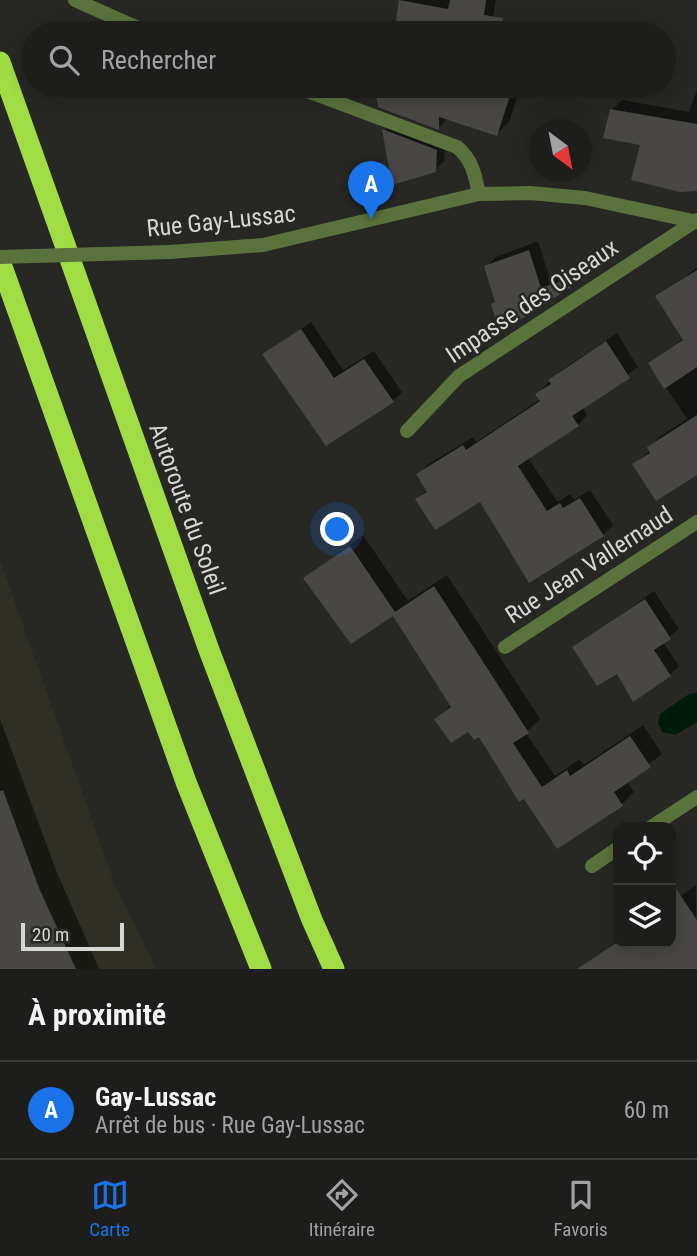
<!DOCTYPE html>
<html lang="fr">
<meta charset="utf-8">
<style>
:root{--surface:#1d1d1b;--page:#2a2a28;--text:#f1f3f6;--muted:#a0a2a3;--line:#3b3b3a;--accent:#1a73e8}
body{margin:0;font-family:"Roboto Condensed",sans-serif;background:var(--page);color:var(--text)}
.controls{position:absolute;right:21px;bottom:21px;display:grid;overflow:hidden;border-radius:14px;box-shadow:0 4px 18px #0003}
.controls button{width:63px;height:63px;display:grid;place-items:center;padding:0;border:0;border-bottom:2px solid var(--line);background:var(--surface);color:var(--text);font:35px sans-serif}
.compass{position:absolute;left:529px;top:119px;width:63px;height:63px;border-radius:50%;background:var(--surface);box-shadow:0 4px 18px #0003;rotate:148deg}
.scale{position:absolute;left:21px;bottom:18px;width:103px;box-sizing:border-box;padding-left:7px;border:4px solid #d7d7d6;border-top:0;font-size:19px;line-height:24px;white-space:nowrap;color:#d7d7d6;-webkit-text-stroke:5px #272724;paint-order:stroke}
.you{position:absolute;left:338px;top:530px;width:24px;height:24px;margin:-18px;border:5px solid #fff;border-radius:50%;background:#1a73e8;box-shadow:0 0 0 10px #1a73e833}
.badge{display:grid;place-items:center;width:46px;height:46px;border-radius:50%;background:var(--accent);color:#fff;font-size:23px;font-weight:700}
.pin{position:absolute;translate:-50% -58px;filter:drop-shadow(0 2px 4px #0008)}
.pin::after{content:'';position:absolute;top:37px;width:24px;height:21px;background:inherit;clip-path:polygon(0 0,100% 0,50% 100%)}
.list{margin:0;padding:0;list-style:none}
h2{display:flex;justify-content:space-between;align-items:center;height:91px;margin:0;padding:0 28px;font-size:30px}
h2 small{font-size:23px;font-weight:400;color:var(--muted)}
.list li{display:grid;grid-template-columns:46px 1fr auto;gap:21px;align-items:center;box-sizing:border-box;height:98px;padding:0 28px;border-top:2px solid var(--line)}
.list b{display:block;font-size:26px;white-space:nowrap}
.list p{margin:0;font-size:23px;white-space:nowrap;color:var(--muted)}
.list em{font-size:23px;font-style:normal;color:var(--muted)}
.icon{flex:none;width:38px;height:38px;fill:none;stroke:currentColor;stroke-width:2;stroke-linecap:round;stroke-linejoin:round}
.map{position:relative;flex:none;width:697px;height:969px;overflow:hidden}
.search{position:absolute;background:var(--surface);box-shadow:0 4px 18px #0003;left:21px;right:21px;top:21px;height:77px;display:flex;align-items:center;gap:18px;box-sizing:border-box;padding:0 24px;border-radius:38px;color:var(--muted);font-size:26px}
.sheet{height:189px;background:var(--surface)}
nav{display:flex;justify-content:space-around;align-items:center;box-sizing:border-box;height:98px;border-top:2px solid var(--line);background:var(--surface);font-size:19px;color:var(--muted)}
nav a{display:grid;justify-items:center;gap:4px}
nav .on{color:var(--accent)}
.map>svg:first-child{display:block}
.built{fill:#302f26}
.water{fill:#001b0a}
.shadow{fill:#0007}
.building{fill:#494744}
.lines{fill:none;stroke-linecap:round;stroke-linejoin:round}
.service{stroke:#5a733c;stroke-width:14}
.minor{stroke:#5a733c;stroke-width:14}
.tertiary{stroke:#5a733c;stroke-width:14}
.motorway{stroke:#a0dc44;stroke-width:21}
.tertiary-bridge{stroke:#5a733c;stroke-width:14}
.labels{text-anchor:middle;stroke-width:5;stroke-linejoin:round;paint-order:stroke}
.street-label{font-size:24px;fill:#d7d7d6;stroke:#272724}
</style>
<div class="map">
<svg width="697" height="969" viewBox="0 0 697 969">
<rect width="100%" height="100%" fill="#272724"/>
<path class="built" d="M 0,560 L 115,885 L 156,969 L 76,969 L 39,888 L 0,782 Z"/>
<path class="water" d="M 697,693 L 697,722 L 675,735 L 662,732 L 658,724 L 660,714 L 689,694 Z"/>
<path class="shadow" d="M 402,0 L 513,0 L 496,0 L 490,33 L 396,33 Z
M 368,86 L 521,86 L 509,122 L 497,134 L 448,118 L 438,128 Z
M 697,90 L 697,189 L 642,143 L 612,110 L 622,100 L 689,112 Z
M 393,121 L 445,141 L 444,161 L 435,170 L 384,130 Z
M 538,241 L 550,279 L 577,270 L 579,276 L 569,286 L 493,304 L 496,300 L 486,267 L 496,257 Z
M 697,268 L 697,473 L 634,464 L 651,450 L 649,447 L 659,437 L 687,419 L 650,363 L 684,338 L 658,296 Z
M 311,322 L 343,370 L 374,351 L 402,392 L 393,401 L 265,355 Z
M 617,333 L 638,367 L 582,407 L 587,415 L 578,425 L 528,458 L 558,502 L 570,494 L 574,500 L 590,490 L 613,525 L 603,535 L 529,581 L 480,500 L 417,499 L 427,490 L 418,475 L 427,465 L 473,437 L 476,442 L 541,399 L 537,394 L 560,371 Z
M 363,535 L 408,601 L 447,575 L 540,719 L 526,733 L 555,776 L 580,759 L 583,765 L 643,725 L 662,754 L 627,781 L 634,792 L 622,804 L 557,846 L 533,793 L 480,735 L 436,719 L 452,704 L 394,614 L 306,578 Z
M 654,591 L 679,629 L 663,642 L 679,666 L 670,675 L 618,672 L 574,648 Z
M 0,719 L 56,870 L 99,969 L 0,969 Z
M 696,885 L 697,969 L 609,969 L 601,955 L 618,939 L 618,943 L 671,943 L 671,903 Z"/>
<path class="building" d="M 399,0 L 448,9 L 450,0 L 486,0 L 484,15 L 503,18 L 502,33 L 394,33 Z
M 375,86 L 513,86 L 497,136 L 439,117 L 439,130 L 378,107 Z
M 610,109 L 697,124 L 697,191 L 680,192 L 631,180 L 640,145 L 603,138 Z
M 382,129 L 437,150 L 436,172 L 392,185 Z
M 529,250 L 541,288 L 567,279 L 571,287 L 500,333 L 491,304 L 495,302 L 484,266 Z
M 697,270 L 697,367 L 664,389 L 648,363 L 683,340 L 655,296 Z
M 301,329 L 334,378 L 364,359 L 394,402 L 326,446 L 262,354 Z
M 606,341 L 630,378 L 572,416 L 579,426 L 518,466 L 547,511 L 560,503 L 563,508 L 580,498 L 604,536 L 529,583 L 480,502 L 435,530 L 415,499 L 427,492 L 416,474 L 463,445 L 466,450 L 540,401 L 535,394 L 551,384 L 548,380 Z
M 697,415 L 697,475 L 656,501 L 632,464 L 650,453 L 647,447 Z
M 350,546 L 395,612 L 434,586 L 529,733 L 513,743 L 542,787 L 567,770 L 570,776 L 630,736 L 651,767 L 614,792 L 623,806 L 557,849 L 524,799 L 530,795 L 519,802 L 479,737 L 474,740 L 468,732 L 451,743 L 434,719 L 451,707 L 393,616 L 351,644 L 303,578 Z
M 645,599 L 671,639 L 654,650 L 671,676 L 633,702 L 617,674 L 597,686 L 572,647 Z
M 3,790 L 39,888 L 76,969 L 0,969 L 0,791 Z
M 671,881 L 697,920 L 697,969 L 577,969 L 616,943 L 671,943 Z"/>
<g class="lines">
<path class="service" d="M 407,431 L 459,376 L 697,220"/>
<path class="minor" d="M 75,0 L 149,33
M 294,86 L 457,147 C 472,159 475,175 479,194
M 505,647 L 697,522
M 651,827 L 697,797
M 592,866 L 618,848"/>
<path class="tertiary" d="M 170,252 L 263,245 L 479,194 L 530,193 L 585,198 L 697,222"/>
<path class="motorway" d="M 0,62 L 209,650 L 312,920 L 334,969
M 0,261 L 186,782 L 261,969"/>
<path class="tertiary-bridge" d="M 0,257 L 170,252"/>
</g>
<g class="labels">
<g class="street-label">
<text transform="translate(221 221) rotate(-6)" y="8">Rue Gay-Lussac</text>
<text transform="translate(532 301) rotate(-34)" y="8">Impasse des Oiseaux</text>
<text transform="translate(187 509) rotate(70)" y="8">Autoroute du Soleil</text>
<text transform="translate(589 565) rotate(-33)" y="8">Rue Jean Vallernaud</text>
</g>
</g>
</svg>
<div class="controls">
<button><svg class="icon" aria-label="locate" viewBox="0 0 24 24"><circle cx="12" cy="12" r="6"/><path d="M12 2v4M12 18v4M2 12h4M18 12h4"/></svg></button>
<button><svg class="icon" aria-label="layers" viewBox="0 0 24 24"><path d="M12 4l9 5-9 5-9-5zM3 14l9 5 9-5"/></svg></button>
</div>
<svg class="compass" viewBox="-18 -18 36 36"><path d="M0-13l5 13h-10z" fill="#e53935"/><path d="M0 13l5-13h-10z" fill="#a0a2a3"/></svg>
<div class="scale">20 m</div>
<div class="you"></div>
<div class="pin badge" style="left:371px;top:219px">A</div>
<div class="search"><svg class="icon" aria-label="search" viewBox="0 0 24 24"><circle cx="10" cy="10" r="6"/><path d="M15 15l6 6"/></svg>Rechercher</div>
</div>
<section class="sheet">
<h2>À proximité<small></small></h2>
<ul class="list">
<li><span class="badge">A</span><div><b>Gay-Lussac</b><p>Arrêt de bus · Rue Gay-Lussac</p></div><em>60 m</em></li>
</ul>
</section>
<nav>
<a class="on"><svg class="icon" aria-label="map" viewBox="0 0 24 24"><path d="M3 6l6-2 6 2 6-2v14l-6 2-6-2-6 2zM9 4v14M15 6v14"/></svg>Carte</a>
<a><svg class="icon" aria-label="directions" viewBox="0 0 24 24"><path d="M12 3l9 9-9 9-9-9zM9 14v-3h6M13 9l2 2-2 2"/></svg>Itinéraire</a>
<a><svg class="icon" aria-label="saved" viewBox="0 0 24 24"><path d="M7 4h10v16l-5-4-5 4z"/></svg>Favoris</a>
</nav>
